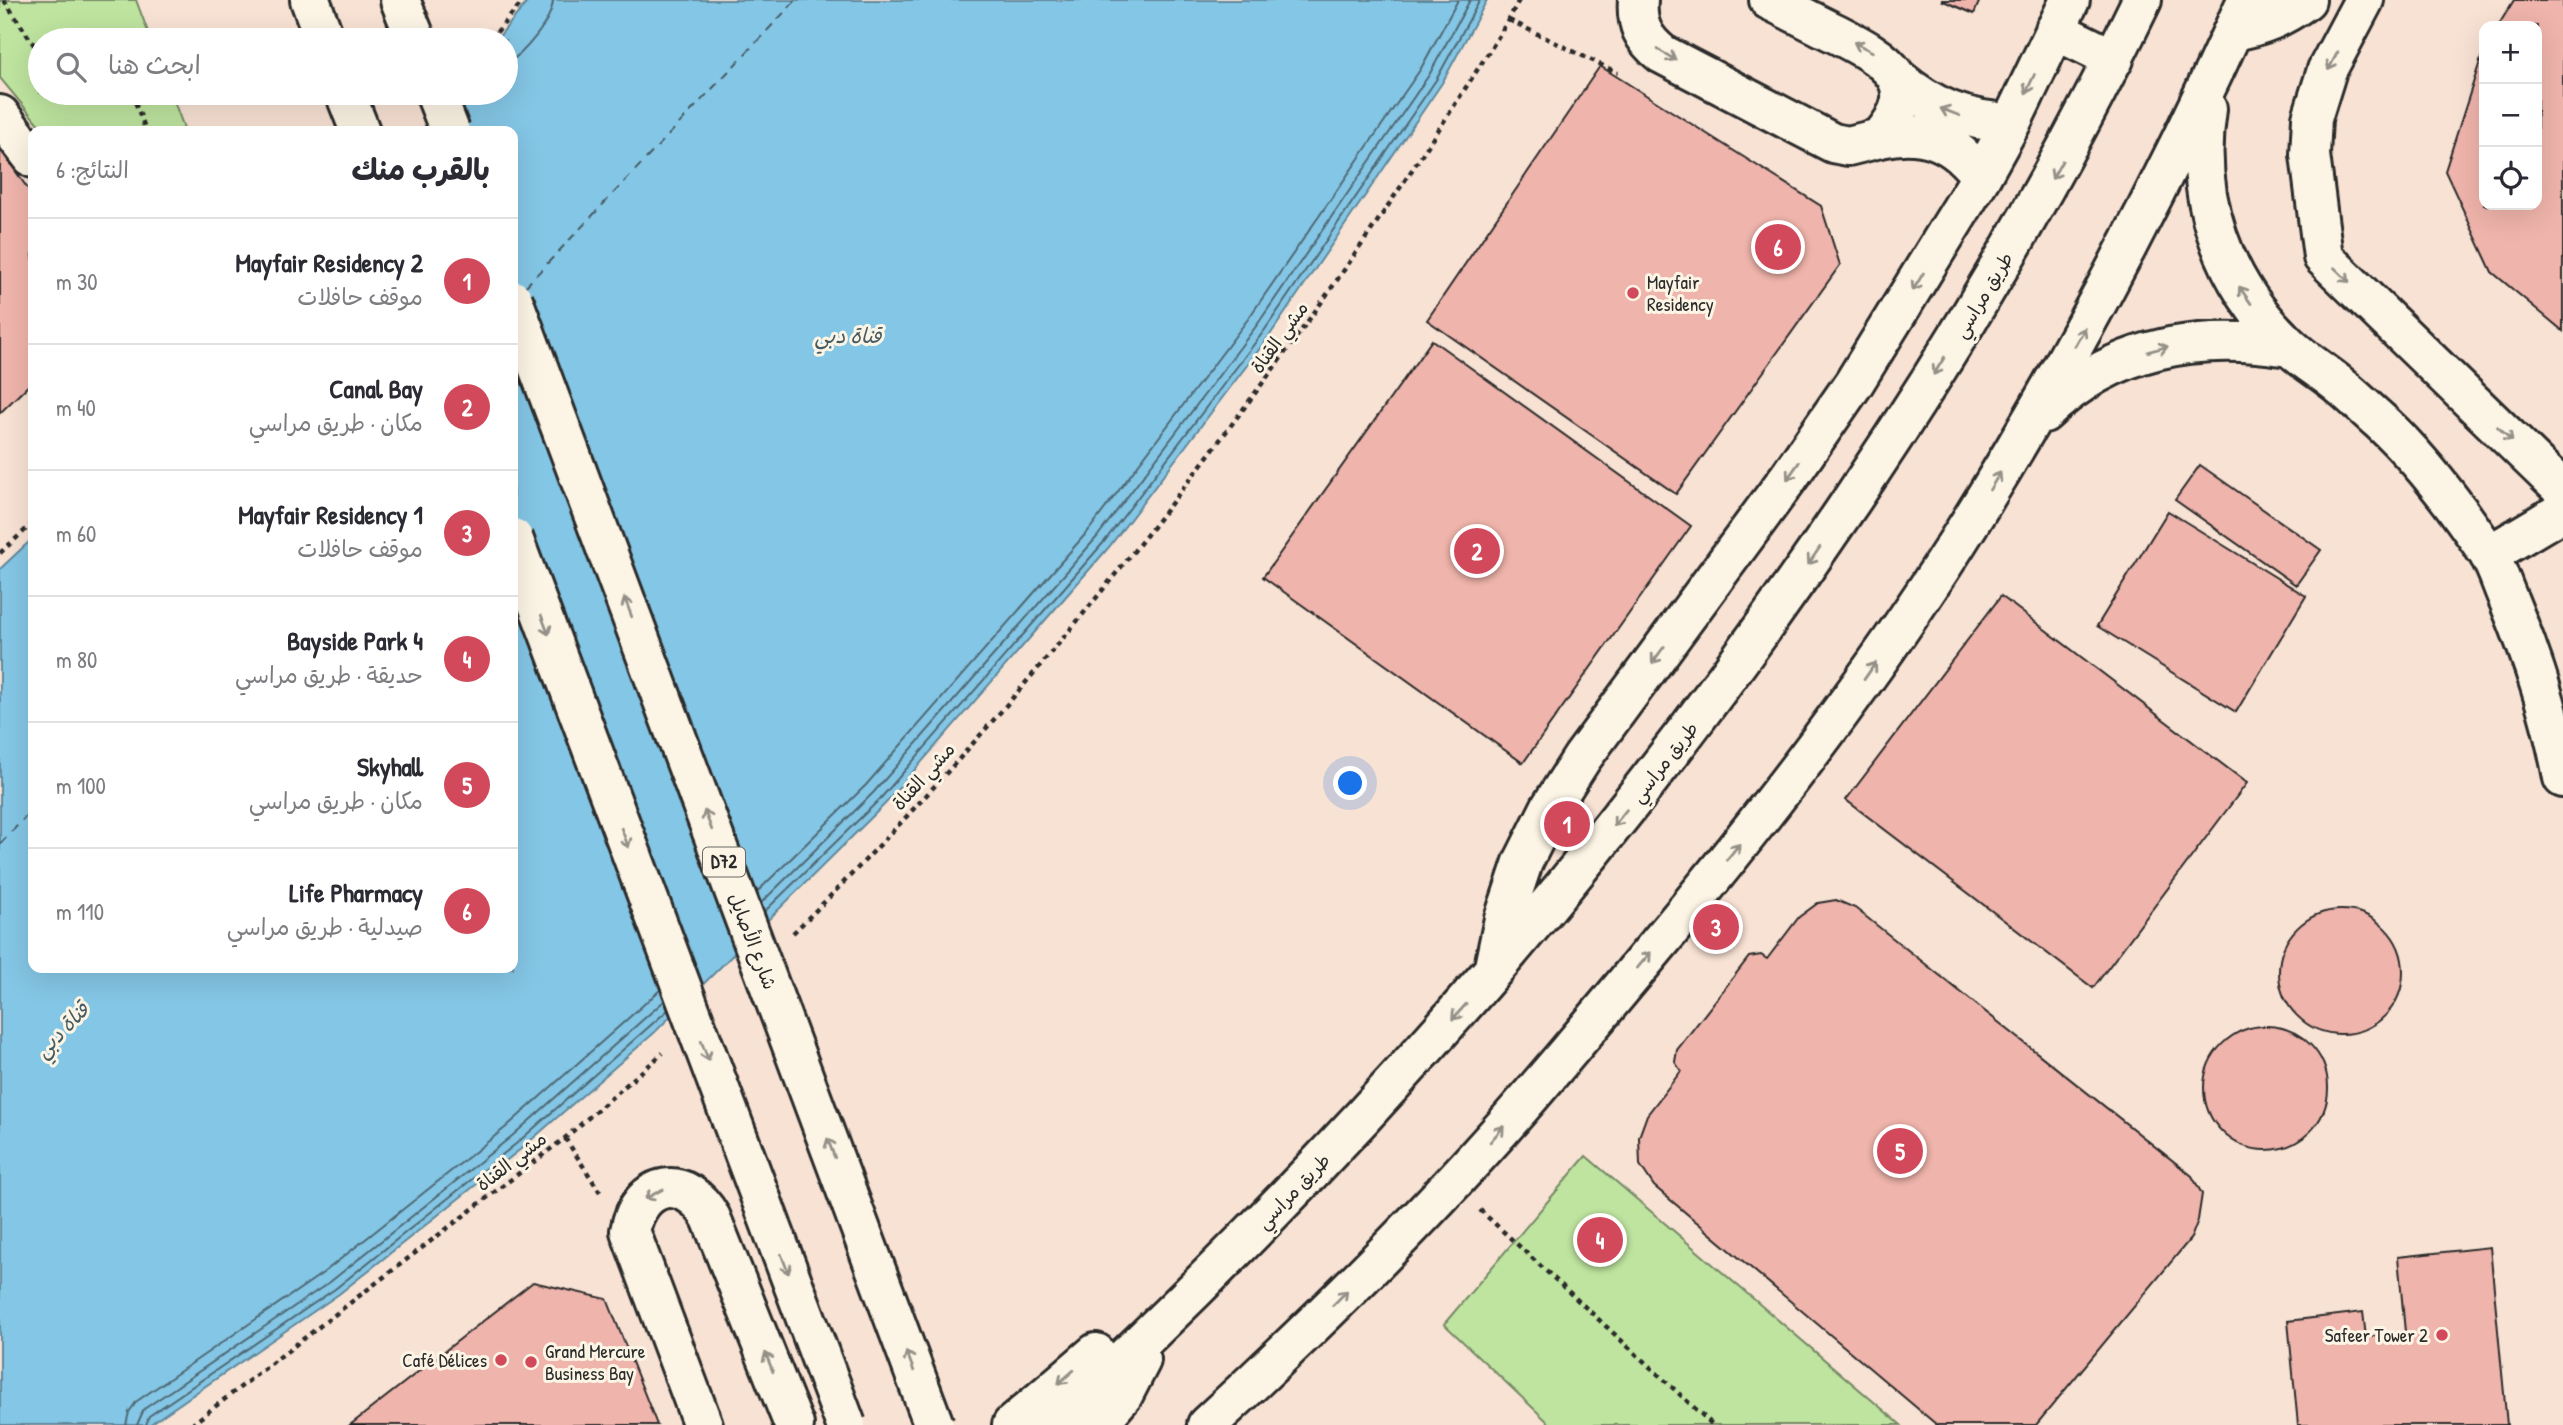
<!DOCTYPE html>
<html lang="ar">
<meta charset="utf-8">
<style>
:root{--surface:#fff;--page:#f7f7f7;--text:#2b2b33;--muted:#7c7c81;--line:#e1e1e2;--accent:#d1495b}
body{margin:0;font-family:"Patrick Hand","Playpen Sans Arabic",sans-serif;background:var(--page);color:var(--text);direction:rtl}
.controls{position:absolute;right:21px;top:21px;display:grid;overflow:hidden;border-radius:14px;box-shadow:0 7px 28px #0002}
.controls button{width:63px;height:63px;display:grid;place-items:center;padding:0;border:0;border-bottom:2px solid var(--line);background:var(--surface);color:var(--text);font:35px sans-serif}
.you{position:absolute;left:1351px;top:784px;width:24px;height:24px;margin:-18px;border:5px solid #fff;border-radius:50%;background:#1a73e8;box-shadow:0 0 0 10px #1a73e833}
.badge{display:grid;place-items:center;width:46px;height:46px;border-radius:50%;background:var(--accent);color:#fff;font-size:23px;font-weight:700}
.pin{position:absolute;translate:-50% -50%;border:4px solid #fff;box-shadow:0 2px 7px #0006}
.list{margin:0;padding:0;list-style:none}
h2{display:flex;justify-content:space-between;align-items:center;height:91px;margin:0;padding:0 28px;font-size:30px}
h2 small{font-size:23px;font-weight:400;color:var(--muted)}
.list li{display:grid;grid-template-columns:46px 1fr auto;gap:21px;align-items:center;box-sizing:border-box;height:126px;padding:0 28px;border-top:2px solid var(--line)}
.list b{display:block;font-size:26px;white-space:nowrap}
.list p{margin:0;font-size:23px;white-space:nowrap;color:var(--muted)}
.list em{font-size:23px;font-style:normal;color:var(--muted)}
.icon{flex:none;width:38px;height:38px;fill:none;stroke:currentColor;stroke-width:2;stroke-linecap:round;stroke-linejoin:round}
.map{position:relative;flex:none;width:2563px;height:1425px;overflow:hidden;direction:ltr}
.search{position:absolute;background:var(--surface);box-shadow:0 7px 28px #0002;left:28px;top:28px;width:490px;height:77px;display:flex;align-items:center;gap:18px;box-sizing:border-box;padding:0 24px;border-radius:38px;color:var(--muted);font-size:26px}
.panel{position:absolute;background:var(--surface);box-shadow:0 7px 28px #0002;left:28px;top:126px;width:490px;height:847px;border-radius:14px;direction:rtl}
.map>svg:first-child{display:block}
.green{fill:#bee49f;stroke:#748865;stroke-width:2}
.water{fill:#84c6e5;stroke:#60889b;stroke-width:2}
.lines{fill:none;stroke-linecap:round;stroke-linejoin:round}
.shore{stroke:#4f6975;stroke-width:2}
.ferry{stroke:#465a63;stroke-width:2;stroke-dasharray:9 7;stroke-linecap:butt}
.building{fill:#efb4ab;stroke:#2b2b2b;stroke-width:2}
.minor-casing{stroke:#2b2b2b;stroke-width:44}
.major-casing{stroke:#2b2b2b;stroke-width:44}
.path{stroke:#2b2b2b;stroke-width:4.5;stroke-dasharray:5 5;stroke-linecap:butt}
.minor{stroke:#fcf5e5;stroke-width:38}
.major{stroke:#fcf5e5;stroke-width:38}
.major-bridge-casing{stroke:#2b2b2b;stroke-width:44;stroke-linecap:butt}
.major-bridge{stroke:#fcf5e5;stroke-width:38}
.oneway{stroke:#949088}
.poi-dot{fill:#d1495b;stroke:#fcf5e5;stroke-width:2.5}
.labels{text-anchor:middle;stroke-width:6;stroke-linejoin:round;paint-order:stroke}
.shield{fill:#fcf5e5;stroke:#6a6863;stroke-width:2}
.shield-label{font-size:18px;font-weight:bold;fill:#2b2b2b}
.poi-label{font-size:19px;fill:#2b2b2b;stroke:#fcf5e5;text-anchor:start}
.street-label{font-size:19px;fill:#2b2b2b;stroke:#fcf5e5}
.water-label{font-size:21px;font-style:italic;fill:#465a63;stroke:#fcf5e5}
</style>
<div class="map">
<svg width="2563" height="1425" viewBox="0 0 2563 1425">
<rect width="100%" height="100%" fill="#f8e2d4"/>
<filter id="ink" filterUnits="userSpaceOnUse"><feTurbulence type="fractalNoise" baseFrequency=".0143" numOctaves="2"/><feDisplacementMap in="SourceGraphic" scale="14" xChannelSelector="R" yChannelSelector="G"/><feConvolveMatrix kernelMatrix="1 2 1 2 8 2 1 2 1" color-interpolation-filters="sRGB"/></filter>
<g filter="url(#ink)">
<path class="green" d="M 0,0 L 136,0 L 151,40 L 40,40 L 40,93 L 171,93 L 185,131 L 44,131 L 0,78 Z
M 1586,1156 L 1901,1425 L 1551,1425 L 1444,1324 Z"/>
<path class="water" d="M 529,0 L 1487,0 L 1442,83 L 1270,335 L 1109,547 L 885,804 L 654,1033 L 522,1148 L 339,1294 L 149,1425 L 0,1425 L 0,569 L 33,538 L 33,968 L 513,968 L 513,131 L 421,131 L 453,93 L 506,93 L 506,40 L 496,40 Z"/>
<g class="lines">
<path class="shore" d="M 506,64 C 524,54 552,21 553,0
M 757,892 L 866,785 L 1089,530 L 1248,319 L 1420,70 L 1458,0
M 761,903 L 873,793 L 1097,537 L 1257,325 L 1429,75 L 1470,0
M 764,912 L 880,799 L 1104,542 L 1264,331 L 1436,80 L 1480,0
M 126,1425 L 129,1412 L 137,1401 L 323,1273 L 505,1128 L 660,990
M 137,1425 L 144,1409 L 330,1282 L 512,1136 L 664,1001
M 146,1425 L 149,1416 L 335,1289 L 517,1143 L 668,1010"/>
<path class="ferry" d="M 525,287 L 796,0
M 0,844 L 33,809"/>
</g>
<path class="building" d="M 1941,0 L 1980,0 L 1974,14 Z
M 2514,0 L 2563,0 L 2563,331 L 2492,272 L 2445,171 L 2484,49 L 2484,205 L 2537,205 L 2537,26 L 2498,26 Z
M 1600,66 L 1821,206 L 1840,265 L 1676,494 L 1427,320 Z
M 0,149 L 33,196 L 33,381 L 0,413 Z
M 1432,340 L 1691,526 L 1523,763 L 1263,577 Z
M 2200,465 L 2321,550 L 2296,585 L 2175,500 Z
M 2168,511 L 2306,596 L 2236,712 L 2097,626 Z
M 2001,596 L 2247,783 L 2093,988 L 1846,800 Z
M 1836,900 L 1855,908 L 2192,1176 L 2202,1194 L 2198,1220 L 2191,1238 L 2036,1425 L 1937,1425 L 1654,1186 L 1640,1165 L 1639,1137 L 1647,1115 L 1681,1071 L 1675,1062 L 1677,1050 L 1749,957 L 1761,955 L 1767,959 L 1799,917 L 1818,903 Z
M2279 972a62 62 0 1 1 124 0a62 62 0 1 1-124 0Z
M2204 1088a62 62 0 1 1 124 0a62 62 0 1 1-124 0Z
M 2490,1247 L 2507,1425 L 2298,1425 L 2288,1321 L 2363,1312 L 2366,1337 L 2405,1332 L 2398,1257 Z
M 533,1282 L 607,1299 L 657,1425 L 350,1425 Z"/>
<g class="lines">
<g class="minor-casing">
<path id="minor" d="M 1638,0 C 1636,24 1643,39 1662,54 L 1833,143 L 1848,146 L 1880,138 C 1929,83 1884,58 1837,34 C 1814,23 1792,11 1769,0
M 2364,0 L 2327,70 L 2312,118 L 2310,155 L 2323,257 L 2563,490
M 2055,30 L 2114,59
M 2233,31 C 2262,26 2282,17 2306,0
M 1897,78 C 1932,108 1966,121 2011,123
M 2207,109 C 2193,198 2223,282 2287,344 C 2302,359 2321,370 2337,383 C 2352,395 2366,409 2381,422 C 2421,459 2457,507 2488,553 C 2497,567 2502,586 2509,601 C 2533,659 2552,716 2563,778
M 0,115 L 33,158
M 1880,138 C 1924,128 1955,141 1981,177
M 2044,413 C 2113,347 2197,332 2289,347
M 2489,555 L 2563,511
M 1494,967 L 1504,919 L 1523,862 L 1550,808 L 1582,758 L 1789,477 L 1854,383 L 1981,177 L 2011,123 L 2070,0
M 703,1425 L 630,1231 C 640,1180 686,1173 711,1218 L 794,1425
M 1012,1425 L 1096,1353
M 1053,1425 C 1354,1148 1623,840 1851,501 C 1960,340 2058,175 2142,0
M 1097,1425 L 1123,1395 L 1141,1360
M 1207,1425 C 1301,1338 1393,1249 1479,1154 C 1545,1082 1607,1005 1670,930 C 1772,806 1871,678 1957,543 C 2067,369 2162,188 2247,0"/>
</g>
<g class="major-casing">
<path id="major" d="M 310,0 L 325,40
M 400,0 L 416,40
M 345,93 L 360,131"/>
</g>
<path class="path" d="M 4,0 L 40,54
M 1509,20 L 1618,73
M 490,40 L 524,0
M 132,93 L 146,131
M 0,553 L 33,523
M 793,933 C 982,748 1148,541 1303,328 C 1355,256 1405,181 1454,106 C 1476,71 1500,37 1519,0
M 565,1138 L 600,1192
M 1480,1210 L 1713,1425
M 191,1425 L 565,1138 L 663,1053"/>
<use href="#minor" class="minor"/>
<use href="#major" class="major"/>
<g class="major-bridge-casing">
<path id="major-bridge" d="M 435,93 L 450,131
M 513,300 L 934,1425
M 513,538 L 846,1425"/>
</g>
<use href="#major-bridge" class="major-bridge"/>
</g>
<defs><path id="oneway-shaft" d="M-6 0H5M1.5-3L5.5 0L1.5 3" fill="none" stroke-width="1.6" stroke-linecap="round" stroke-linejoin="round" transform="scale(1.75)"/></defs>
<g class="oneway">
<use href="#oneway-shaft" transform="translate(1863 47) rotate(-153)"/>
<use href="#oneway-shaft" transform="translate(1667 55) rotate(31)"/>
<use href="#oneway-shaft" transform="translate(2333 61) rotate(118)"/>
<use href="#oneway-shaft" transform="translate(2030 84) rotate(115)"/>
<use href="#oneway-shaft" transform="translate(1950 112) rotate(-159)"/>
<use href="#oneway-shaft" transform="translate(2057 170) rotate(119)"/>
<use href="#oneway-shaft" transform="translate(2342 275) rotate(44)"/>
<use href="#oneway-shaft" transform="translate(1918 282) rotate(121)"/>
<use href="#oneway-shaft" transform="translate(2245 295) rotate(-125)"/>
<use href="#oneway-shaft" transform="translate(2080 337) rotate(-61)"/>
<use href="#oneway-shaft" transform="translate(2158 349) rotate(-15)"/>
<use href="#oneway-shaft" transform="translate(1939 366) rotate(122)"/>
<use href="#oneway-shaft" transform="translate(2505 434) rotate(44)"/>
<use href="#oneway-shaft" transform="translate(1793 471) rotate(125)"/>
<use href="#oneway-shaft" transform="translate(1995 481) rotate(-58)"/>
<use href="#oneway-shaft" transform="translate(1814 556) rotate(124)"/>
<use href="#oneway-shaft" transform="translate(628 607) rotate(-111)"/>
<use href="#oneway-shaft" transform="translate(545 625) rotate(69)"/>
<use href="#oneway-shaft" transform="translate(1658 655) rotate(126)"/>
<use href="#oneway-shaft" transform="translate(1870 671) rotate(-55)"/>
<use href="#oneway-shaft" transform="translate(1620 818) rotate(128)"/>
<use href="#oneway-shaft" transform="translate(708 820) rotate(-111)"/>
<use href="#oneway-shaft" transform="translate(625 838) rotate(69)"/>
<use href="#oneway-shaft" transform="translate(1733 852) rotate(-51)"/>
<use href="#oneway-shaft" transform="translate(1644 960) rotate(-50)"/>
<use href="#oneway-shaft" transform="translate(1459 1012) rotate(132)"/>
<use href="#oneway-shaft" transform="translate(705 1051) rotate(69)"/>
<use href="#oneway-shaft" transform="translate(1497 1134) rotate(-49)"/>
<use href="#oneway-shaft" transform="translate(831 1148) rotate(-111)"/>
<use href="#oneway-shaft" transform="translate(654 1194) rotate(151)"/>
<use href="#oneway-shaft" transform="translate(785 1264) rotate(69)"/>
<use href="#oneway-shaft" transform="translate(1340 1298) rotate(-45)"/>
<use href="#oneway-shaft" transform="translate(910 1361) rotate(-111)"/>
<use href="#oneway-shaft" transform="translate(769 1362) rotate(-112)"/>
<use href="#oneway-shaft" transform="translate(1066 1377) rotate(139)"/>
</g>
</g>
<g class="poi-dot">
<circle cx="1633" cy="293" r="7"/>
<circle cx="2442" cy="1335" r="7"/>
<circle cx="501" cy="1360" r="7"/>
<circle cx="531" cy="1362" r="7"/>
</g>
<g class="labels">
<rect class="shield" x="703" y="847.5" width="42" height="29" rx="5"/>
<g class="shield-label">
<text x="724" y="868">D72</text>
</g>
<g class="poi-label">
<text x="1647" y="289">Mayfair<tspan x="1647" dy="22">Residency</tspan></text>
<text x="2428" y="1342" text-anchor="end">Safeer Tower 2</text>
<text x="545" y="1358">Grand Mercure<tspan x="545" dy="22">Business Bay</tspan></text>
<text x="487" y="1367" text-anchor="end">Café Délices</text>
</g>
<g class="street-label">
<text transform="translate(1983 295) rotate(-59)" y="7">طريق مراسي</text>
<text transform="translate(1279 337) rotate(-54)" y="7">مشي القناة</text>
<text transform="translate(1664 762) rotate(-52)" y="7">طريق مراسي</text>
<text transform="translate(923 776) rotate(-48)" y="7">مشي القناة</text>
<text transform="translate(753 941) rotate(69)" y="7">شارع الأصايل</text>
<text transform="translate(511 1161) rotate(-38)" y="7">مشي القناة</text>
<text transform="translate(1293 1191) rotate(-46)" y="7">طريق مراسي</text>
</g>
<g class="water-label">
<text x="848" y="343">قناة دبي</text>
<text transform="translate(62 1030) rotate(-46)" y="7">قناة دبي</text>
</g>
</g>
</svg>
<div class="controls">
<button>+</button>
<button>−</button>
<button><svg class="icon" aria-label="locate" viewBox="0 0 24 24"><circle cx="12" cy="12" r="6"/><path d="M12 2v4M12 18v4M2 12h4M18 12h4"/></svg></button>
</div>
<div class="you"></div>
<div class="pin badge" style="left:1567px;top:824px">1</div>
<div class="pin badge" style="left:1477px;top:551px">2</div>
<div class="pin badge" style="left:1716px;top:927px">3</div>
<div class="pin badge" style="left:1600px;top:1240px">4</div>
<div class="pin badge" style="left:1900px;top:1151px">5</div>
<div class="pin badge" style="left:1778px;top:247px">6</div>
<div class="search"><svg class="icon" aria-label="search" viewBox="0 0 24 24"><circle cx="10" cy="10" r="6"/><path d="M15 15l6 6"/></svg>ابحث هنا</div>
<section class="panel">
<h2>بالقرب منك<small>النتائج: 6</small></h2>
<ul class="list">
<li><span class="badge">1</span><div><b>Mayfair Residency 2</b><p>موقف حافلات</p></div><em>30 m</em></li>
<li><span class="badge">2</span><div><b>Canal Bay</b><p>مكان · طريق مراسي</p></div><em>40 m</em></li>
<li><span class="badge">3</span><div><b>Mayfair Residency 1</b><p>موقف حافلات</p></div><em>60 m</em></li>
<li><span class="badge">4</span><div><b>Bayside Park 4</b><p>حديقة · طريق مراسي</p></div><em>80 m</em></li>
<li><span class="badge">5</span><div><b>Skyhall</b><p>مكان · طريق مراسي</p></div><em>100 m</em></li>
<li><span class="badge">6</span><div><b>Life Pharmacy</b><p>صيدلية · طريق مراسي</p></div><em>110 m</em></li>
</ul>
</section>
</div>
